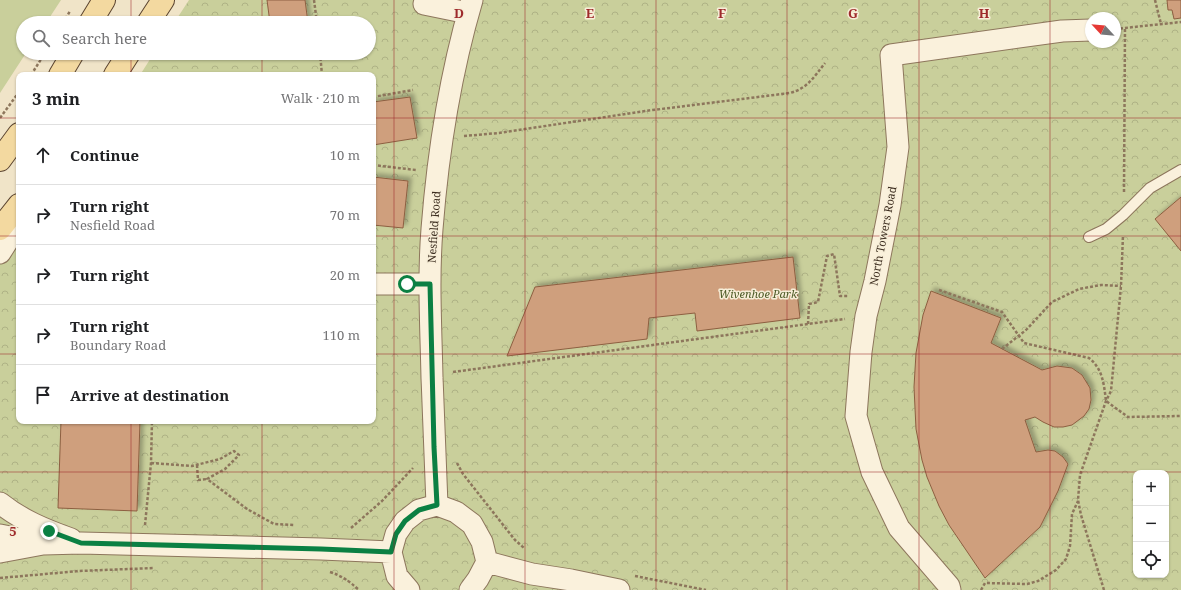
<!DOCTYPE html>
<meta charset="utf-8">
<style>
:root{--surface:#fff;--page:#f6f6f6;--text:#202124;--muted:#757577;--line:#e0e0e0}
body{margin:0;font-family:"Noto Serif",serif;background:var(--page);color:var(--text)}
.controls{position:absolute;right:12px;bottom:12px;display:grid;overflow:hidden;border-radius:8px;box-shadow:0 1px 3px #0004}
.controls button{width:36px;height:36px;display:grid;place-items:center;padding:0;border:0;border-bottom:1px solid var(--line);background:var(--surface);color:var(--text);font:20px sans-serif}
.compass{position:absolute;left:1085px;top:12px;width:36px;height:36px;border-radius:50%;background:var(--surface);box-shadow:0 1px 3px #0004;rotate:296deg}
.stop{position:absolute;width:12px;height:12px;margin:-9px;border:3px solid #0b8043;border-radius:50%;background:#fff}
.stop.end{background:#0b8043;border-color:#fff;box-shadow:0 1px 4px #0008}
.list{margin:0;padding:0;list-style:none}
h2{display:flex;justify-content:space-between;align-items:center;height:52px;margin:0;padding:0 16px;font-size:17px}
h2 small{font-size:13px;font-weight:400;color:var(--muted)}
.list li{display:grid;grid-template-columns:26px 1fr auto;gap:12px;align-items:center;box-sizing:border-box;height:60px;padding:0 16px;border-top:1px solid var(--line)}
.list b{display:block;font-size:15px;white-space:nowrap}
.list p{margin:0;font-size:13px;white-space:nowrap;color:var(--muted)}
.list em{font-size:13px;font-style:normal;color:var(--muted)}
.icon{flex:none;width:22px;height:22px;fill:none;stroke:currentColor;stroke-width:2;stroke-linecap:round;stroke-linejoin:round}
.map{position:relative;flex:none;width:1181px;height:590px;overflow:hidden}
.search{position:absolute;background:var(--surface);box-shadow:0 1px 3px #0004;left:16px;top:16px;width:360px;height:44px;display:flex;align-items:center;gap:10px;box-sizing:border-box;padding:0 14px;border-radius:22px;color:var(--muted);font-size:15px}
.panel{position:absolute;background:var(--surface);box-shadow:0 1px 3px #0004;left:16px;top:72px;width:360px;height:352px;border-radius:8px}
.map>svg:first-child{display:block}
.green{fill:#c9cf9b}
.park{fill:url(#park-crowns);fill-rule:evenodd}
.building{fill:#cf9f7d;stroke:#8d5f41;filter:url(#shadow)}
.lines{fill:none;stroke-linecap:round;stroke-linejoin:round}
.service-casing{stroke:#8d765c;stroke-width:12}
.minor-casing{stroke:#8d765c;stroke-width:23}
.primary-casing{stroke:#5b4430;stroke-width:24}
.path{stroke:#8d765c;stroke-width:2.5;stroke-dasharray:3 2;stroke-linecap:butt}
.service{stroke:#faf1dc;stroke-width:10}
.minor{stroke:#faf1dc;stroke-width:21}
.primary{stroke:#f3d9a0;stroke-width:22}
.route{stroke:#0b8043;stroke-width:5}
.grid{fill:none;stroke:#9e2a2b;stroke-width:1;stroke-opacity:0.55}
.labels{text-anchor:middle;stroke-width:3;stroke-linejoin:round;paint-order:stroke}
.street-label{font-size:11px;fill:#3d2e20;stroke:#f7eed8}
.park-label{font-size:11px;font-style:italic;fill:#4d5a26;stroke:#f7eed8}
.grid-label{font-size:13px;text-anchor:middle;font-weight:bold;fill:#9e2a2b;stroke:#f7eed8;stroke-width:3;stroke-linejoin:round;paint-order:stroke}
</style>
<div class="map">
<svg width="1181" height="590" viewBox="0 0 1181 590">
<defs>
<pattern id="park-crowns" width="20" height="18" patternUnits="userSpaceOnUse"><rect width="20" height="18" fill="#c9cf9b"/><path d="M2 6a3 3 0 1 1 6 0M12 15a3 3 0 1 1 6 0" fill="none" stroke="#aeb285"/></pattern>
<filter id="shadow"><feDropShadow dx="3.5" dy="-3.5" stdDeviation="2" flood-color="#0004"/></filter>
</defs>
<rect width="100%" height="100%" fill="#f0e4c8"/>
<path class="green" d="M 0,0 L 61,0 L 46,23 L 23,23 L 23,53 L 26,53 L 0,93 Z"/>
<path class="park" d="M 189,0 L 1181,0 L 1181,590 L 0,590 L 0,263 L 19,238 L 19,421 L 373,421 L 373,75 L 140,75 L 154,53 L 369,53 L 369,23 L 174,23 ZM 1091,18 L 1115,18 L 1115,42 L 1091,42 ZM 1136,473 L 1166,473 L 1166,575 L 1136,575 Z"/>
<path class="building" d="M 267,0 L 305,0 L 308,23 L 270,23 Z
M 1167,0 L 1181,0 L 1181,18 L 1174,19 L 1172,10 L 1168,10 Z
M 410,97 L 417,138 L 373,145 L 373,102 Z
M 373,177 L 408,181 L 403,228 L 373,225 Z
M 1181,197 L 1181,251 L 1155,219 Z
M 793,257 L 800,318 L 697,331 L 695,313 L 649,318 L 647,339 L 507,356 L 535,287 Z
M 931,291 L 1001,318 L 991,343 L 1042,370 L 1057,366 L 1072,368 L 1082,375 L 1090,388 L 1091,400 L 1089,409 L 1084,416 L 1072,425 L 1063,427 L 1054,427 L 1043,422 L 1035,417 L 1025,420 L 1036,452 L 1048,450 L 1055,451 L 1063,457 L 1068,464 L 1058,491 L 1040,527 L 985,578 L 949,525 L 939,506 L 927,477 L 922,460 L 916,429 L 914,387 L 916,353 L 923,315 Z
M 61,421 L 140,421 L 137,511 L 58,508 Z"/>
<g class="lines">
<g class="service-casing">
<path id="service" d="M 1089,237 L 1106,229 L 1123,215 L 1150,188 L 1181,170"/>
</g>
<g class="minor-casing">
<path id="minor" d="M 424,4 L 468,13
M 0,253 L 19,223
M 373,284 L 430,284
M 0,503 C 21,520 46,530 71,539
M 437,505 C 435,462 434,420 432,378 C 431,328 428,279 432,229 C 438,152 450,75 472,0
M 0,535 L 35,542
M 0,552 L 43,544 L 81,543 L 321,549 L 391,552
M 487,562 L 532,574 L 571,580 L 619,590
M 409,590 L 397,576 L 391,552 L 396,534 L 405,521 L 419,510 L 437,505 L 456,512 L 472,524 L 482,542 L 487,562 L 478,579 L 470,590
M 950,590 L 949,586 L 899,528 L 872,472 L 856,416 L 861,352 L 866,316 L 875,281 L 890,205 L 898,147 L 891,55 L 1062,31 L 1091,30"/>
</g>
<g class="primary-casing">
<path id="primary" d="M 90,23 L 104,0
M 148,23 L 163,0
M 60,75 L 73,53
M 115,75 L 129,53
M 0,160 L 19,134
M 0,229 L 19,205"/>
</g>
<path class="path" d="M 314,0 L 317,23
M 1155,0 L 1161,24
M 63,23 L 70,11
M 1115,29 L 1181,22
M 320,53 L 322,75
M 31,75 L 45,53
M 373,97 L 413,90
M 0,118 L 19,92
M 464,136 L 499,133 L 645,111 L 790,93 C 808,88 814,77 825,63
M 373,165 L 416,170
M 1124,192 L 1125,28
M 939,290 L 1002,312 L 1024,343 L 1089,358 C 1103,369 1104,385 1106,401 L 1128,417 L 1181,416
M 808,324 L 809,304 L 818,302 L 827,256 L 834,254 L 840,296 L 848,296
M 1002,349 L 1026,330 L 1052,302 L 1079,289 L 1101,285 L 1121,286
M 453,372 L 845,319
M 151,463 L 192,466 L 220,459 L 234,451 L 239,455 L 225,469 L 207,479 L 247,509 L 274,524 L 295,525
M 457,463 L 463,474 L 515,540 L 524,548
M 197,465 L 198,480 L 207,479
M 145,525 L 151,463 L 152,421
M 351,528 L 382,501 L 413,468
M 330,572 C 342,576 349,581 359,590
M 635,576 L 706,590
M 0,578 L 79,571 L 154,568
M 981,590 L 985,583 L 1027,584 L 1038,581 L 1056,570 L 1066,559 L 1070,546 L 1072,514 L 1078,501
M 1104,590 L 1081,515 L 1078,500 L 1080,475 L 1106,401 L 1111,391 L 1121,286 L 1123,235"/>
<use href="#service" class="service"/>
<use href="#minor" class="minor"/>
<use href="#primary" class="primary"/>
</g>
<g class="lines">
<path class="route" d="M 49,531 L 81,543 L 321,549 L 391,552 L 396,534 L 405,521 L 419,510 L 437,505 L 434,447 L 430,284 L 407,284"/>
</g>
<path class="grid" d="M 131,0 L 131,23M 262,0 L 262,23M 394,0 L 394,590M 525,0 L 525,590M 656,0 L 656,590M 787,0 L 787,590M 919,0 L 919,590M 1050,0 L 1050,590M 131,53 L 131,75M 262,53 L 262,75M 0,118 L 19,118M 373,118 L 1181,118M 0,236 L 19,236M 373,236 L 1181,236M 0,354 L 19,354M 373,354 L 1181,354M 131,421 L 131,590M 262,421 L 262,590M 0,472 L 1181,472"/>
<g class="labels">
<g class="street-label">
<text transform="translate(434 227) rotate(-86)" y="4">Nesfield Road</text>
<text transform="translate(883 236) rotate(-79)" y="4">North Towers Road</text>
</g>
<g class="park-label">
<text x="758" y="298">Wivenhoe Park</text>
</g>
</g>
<g class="grid-label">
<text x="459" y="18">D</text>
<text x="590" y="18">E</text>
<text x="722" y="18">F</text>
<text x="853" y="18">G</text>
<text x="984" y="18">H</text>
<text x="13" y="536">5</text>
</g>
</svg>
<div class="controls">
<button>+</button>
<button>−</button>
<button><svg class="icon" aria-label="locate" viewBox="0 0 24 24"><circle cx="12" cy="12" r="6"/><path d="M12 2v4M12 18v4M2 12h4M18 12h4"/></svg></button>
</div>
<svg class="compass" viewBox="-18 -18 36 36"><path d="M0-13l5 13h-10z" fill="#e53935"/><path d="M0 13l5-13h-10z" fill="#757577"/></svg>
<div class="stop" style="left:407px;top:284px"></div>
<div class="stop end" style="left:49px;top:531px"></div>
<div class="search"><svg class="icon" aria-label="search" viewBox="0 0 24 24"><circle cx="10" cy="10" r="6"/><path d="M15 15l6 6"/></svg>Search here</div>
<section class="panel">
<h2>3 min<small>Walk · 210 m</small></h2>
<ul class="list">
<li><svg class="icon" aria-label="ahead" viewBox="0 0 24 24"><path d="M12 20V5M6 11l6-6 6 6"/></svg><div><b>Continue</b></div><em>10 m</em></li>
<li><svg class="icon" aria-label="right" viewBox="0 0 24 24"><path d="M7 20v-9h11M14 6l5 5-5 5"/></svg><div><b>Turn right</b><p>Nesfield Road</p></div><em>70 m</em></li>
<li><svg class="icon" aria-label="right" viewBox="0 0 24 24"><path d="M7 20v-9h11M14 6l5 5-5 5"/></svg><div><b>Turn right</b></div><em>20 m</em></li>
<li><svg class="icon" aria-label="right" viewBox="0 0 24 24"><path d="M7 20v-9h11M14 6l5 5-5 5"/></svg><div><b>Turn right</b><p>Boundary Road</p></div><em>110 m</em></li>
<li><svg class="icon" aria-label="arrive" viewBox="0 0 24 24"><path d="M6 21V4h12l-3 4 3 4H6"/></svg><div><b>Arrive at destination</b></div></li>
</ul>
</section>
</div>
